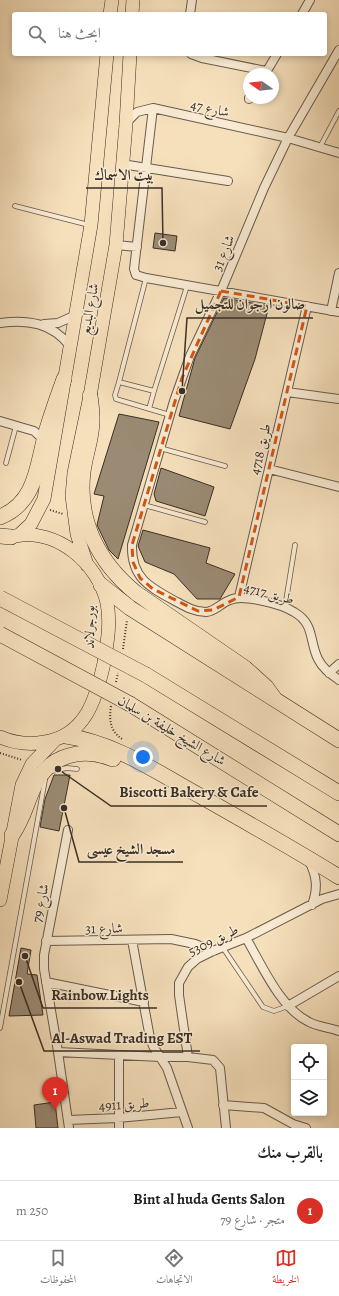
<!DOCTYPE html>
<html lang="ar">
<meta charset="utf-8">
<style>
:root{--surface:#fff;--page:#f6f6f6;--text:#202124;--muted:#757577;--line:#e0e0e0;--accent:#d93025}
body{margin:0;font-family:Alegreya,Amiri,serif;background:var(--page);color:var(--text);direction:rtl}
.controls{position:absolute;right:12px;bottom:12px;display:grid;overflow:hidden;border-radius:4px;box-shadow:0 2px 6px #0003}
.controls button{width:36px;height:36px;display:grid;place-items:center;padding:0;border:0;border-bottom:1px solid var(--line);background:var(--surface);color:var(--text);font:20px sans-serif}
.compass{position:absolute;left:243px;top:68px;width:36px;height:36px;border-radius:50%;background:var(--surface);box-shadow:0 2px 6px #0003;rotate:285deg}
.you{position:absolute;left:143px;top:757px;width:14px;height:14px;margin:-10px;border:3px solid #fff;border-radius:50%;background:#1a73e8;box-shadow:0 0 0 6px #1a73e833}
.badge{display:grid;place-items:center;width:26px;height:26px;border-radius:50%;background:var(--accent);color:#fff;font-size:13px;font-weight:700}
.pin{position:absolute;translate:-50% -33px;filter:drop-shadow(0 1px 2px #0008)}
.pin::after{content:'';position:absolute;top:21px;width:14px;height:12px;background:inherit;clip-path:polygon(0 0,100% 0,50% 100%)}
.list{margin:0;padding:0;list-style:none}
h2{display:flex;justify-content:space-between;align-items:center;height:52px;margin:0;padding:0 16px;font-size:17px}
h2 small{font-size:13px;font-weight:400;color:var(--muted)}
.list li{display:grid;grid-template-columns:26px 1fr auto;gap:12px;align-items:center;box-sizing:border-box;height:60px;padding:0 16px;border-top:1px solid var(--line)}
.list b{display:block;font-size:15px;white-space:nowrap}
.list p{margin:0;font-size:13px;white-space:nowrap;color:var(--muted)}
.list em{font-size:13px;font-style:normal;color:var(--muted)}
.icon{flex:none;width:22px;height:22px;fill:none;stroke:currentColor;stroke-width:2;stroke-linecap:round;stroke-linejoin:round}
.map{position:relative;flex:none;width:339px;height:1128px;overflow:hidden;direction:ltr}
.search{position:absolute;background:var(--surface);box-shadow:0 2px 6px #0003;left:12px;right:12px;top:12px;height:44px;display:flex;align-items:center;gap:10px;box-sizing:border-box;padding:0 14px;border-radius:4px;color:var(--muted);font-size:15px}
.sheet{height:112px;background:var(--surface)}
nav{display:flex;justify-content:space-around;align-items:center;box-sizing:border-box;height:56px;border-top:1px solid var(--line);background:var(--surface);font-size:11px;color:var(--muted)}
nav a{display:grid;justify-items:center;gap:2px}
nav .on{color:var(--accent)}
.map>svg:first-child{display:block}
.building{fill:#9b8b74;stroke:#392f26}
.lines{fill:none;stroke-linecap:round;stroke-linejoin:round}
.lane-casing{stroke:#685b4c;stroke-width:5.5}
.street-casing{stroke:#685b4c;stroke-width:10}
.primary-casing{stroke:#392f26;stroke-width:14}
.highway-casing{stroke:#392f26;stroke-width:16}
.path{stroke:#392f26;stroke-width:2;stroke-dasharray:1 2;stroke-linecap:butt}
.lane{stroke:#f9ebd3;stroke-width:4}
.street{stroke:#f9ebd3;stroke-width:8}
.primary{stroke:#f6e0bc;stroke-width:13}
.highway{stroke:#f6e0bc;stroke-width:15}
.highway-bridge-casing{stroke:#392f26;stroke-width:16;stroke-linecap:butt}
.highway-bridge{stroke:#f6e0bc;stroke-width:15}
.marked{fill:none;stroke:#d6550f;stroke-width:3;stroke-dasharray:8 5;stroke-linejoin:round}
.labels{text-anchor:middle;stroke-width:3;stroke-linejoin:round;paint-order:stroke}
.street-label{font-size:14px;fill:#392f26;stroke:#f9ebd3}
.leader{fill:none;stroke:#392f26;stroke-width:1.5}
.callout-dot{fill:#392f26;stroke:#f9ebd3;stroke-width:1.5}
.callout-label{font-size:15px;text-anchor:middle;font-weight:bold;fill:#392f26;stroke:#f9ebd3;stroke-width:3;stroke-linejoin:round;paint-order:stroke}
</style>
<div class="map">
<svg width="339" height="1128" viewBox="0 0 339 1128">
<rect width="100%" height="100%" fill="#f6e0bc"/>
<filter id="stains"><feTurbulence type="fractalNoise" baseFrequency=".005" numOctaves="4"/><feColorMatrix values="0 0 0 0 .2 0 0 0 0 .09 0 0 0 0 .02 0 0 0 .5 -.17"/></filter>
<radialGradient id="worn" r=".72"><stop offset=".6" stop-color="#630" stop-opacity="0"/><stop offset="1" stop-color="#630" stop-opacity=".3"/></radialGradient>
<path class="building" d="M 155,233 L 177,236 L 175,251 L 153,248 Z
M 224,298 L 269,306 L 255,359 L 230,429 L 179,416 L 195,358 Z
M 119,414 L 159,422 L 118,559 L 109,550 L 97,525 L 104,496 L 94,494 Z
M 161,468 L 214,487 L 205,516 L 156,501 L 154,494 Z
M 143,530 L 210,548 L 206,563 L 235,574 L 220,599 L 197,599 L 174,574 L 145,562 L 138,546 Z
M 54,775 L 70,775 L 59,831 L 40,827 L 45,799 Z
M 21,948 L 31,950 L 27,974 L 37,975 L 43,1015 L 9,1016 Z
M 55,1102 L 58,1128 L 36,1128 L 34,1105 Z"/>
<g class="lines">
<g class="lane-casing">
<path id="lane" d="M 320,147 L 339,111
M 15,206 L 89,225
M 146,278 L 119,382 L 154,391 L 187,286
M 119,382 L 115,395 L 116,399 L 170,415
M 149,409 L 154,391
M 160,448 L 225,466
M 6,463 L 16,426
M 144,505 L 205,522
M 285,607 L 295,545
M 52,771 L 67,768 L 77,769
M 223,948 L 263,1007 L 274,1011 L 288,1006
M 0,1028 L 45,780"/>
</g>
<g class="street-casing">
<path id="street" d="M 190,14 L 192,0
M 302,14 L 310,0
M 339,50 L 288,138 L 264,188 L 221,291 L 190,356 L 174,401 L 132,545 C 131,579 151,588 177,602 C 186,607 195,612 206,612 C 216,611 221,603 230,600 C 243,594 282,604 294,612 C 315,624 309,641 318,659 C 323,669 331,674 339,680
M 191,54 L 202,58 L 266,71
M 265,74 L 277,54
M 249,99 L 249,98
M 153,108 L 134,269 L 136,275 L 146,278 L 339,312
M 126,123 L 137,112 L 153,108 L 288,138 L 339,153
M 122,164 L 228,181
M 116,245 L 137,247
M 331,311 L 339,273
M 0,323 C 28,319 52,323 70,346
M 44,324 L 58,323 L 76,315
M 287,392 L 339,399
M 0,421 L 34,431 L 44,440
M 269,469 L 339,487
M 239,597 L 307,306
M 329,673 L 339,664
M 68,830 L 44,955 L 44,969 L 58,1052 L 69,1128
M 309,861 C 317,876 318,889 312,905
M 246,938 C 262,965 280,1008 309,1022 C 318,1027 329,1027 339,1031
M 132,940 L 150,1038 L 153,1046 L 167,1068 L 188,1128
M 46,941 L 171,939 L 195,944 L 213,951
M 46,982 L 144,1002
M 288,1006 L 339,976
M 58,1052 L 160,1057 L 188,1057 L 213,1060 L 220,1068 L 226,1128
M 188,1057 L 179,995 L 179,983 L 188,967 L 197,959 L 213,951 L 246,938 L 322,899 L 339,894
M 223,1105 L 264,1108 L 293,1124 L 306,1128
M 68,1120 L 118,1118 L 182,1112
M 119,1128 L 119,1056"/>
</g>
<g class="primary-casing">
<path id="primary" d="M 110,14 L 112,0
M 132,14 L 133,0
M 19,535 L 31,524 L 44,499 L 91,225 L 107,54
M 87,565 L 77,534 L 72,496 L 74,473 L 90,396 L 116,245 L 126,124 L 130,54
M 0,737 C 14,743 29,745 45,742 C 86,735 96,699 104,663 C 107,644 111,623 107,603 C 98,563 57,528 15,536
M 0,900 L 22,785 L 32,764 L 55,740"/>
</g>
<g class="highway-casing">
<path id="highway" d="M 90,396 C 91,403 92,411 92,418 C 93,436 85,454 83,472 C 77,521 99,563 136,593 L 245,668 L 266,687 L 274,698
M 0,517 C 38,502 37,462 47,429 C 52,412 58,396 64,379
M 0,536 L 11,537
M 101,585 L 130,608 L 339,740
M 146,675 L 339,793
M 130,704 L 339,834
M 66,736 C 116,743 158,773 202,797 C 248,823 294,849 339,877
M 12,835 C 25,816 26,803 35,785 C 50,754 83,747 113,759"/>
</g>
<path class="path" d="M 50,510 L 63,514
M 123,649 L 127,620
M 116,682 L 118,673
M 111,706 C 109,720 110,731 122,739
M 0,753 L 22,760"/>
<use href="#lane" class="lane"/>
<use href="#street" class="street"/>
<use href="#primary" class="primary"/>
<use href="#highway" class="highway"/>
<g class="highway-bridge-casing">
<path id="highway-bridge" d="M 0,598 L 146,675
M 0,634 L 130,704"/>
</g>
<use href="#highway-bridge" class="highway-bridge"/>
</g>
<path class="marked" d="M 221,291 L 307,306 L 239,597 L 213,610 L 198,611 L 153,589 L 140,578 L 133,562 L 132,545 L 182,378 Z"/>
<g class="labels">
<g class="street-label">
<text transform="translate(210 108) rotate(12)" y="5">شارع 47</text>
<text transform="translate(223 253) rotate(-68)" y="5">شارع 31</text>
<text transform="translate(89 309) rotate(-80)" y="5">شارع البديع</text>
<text transform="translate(260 449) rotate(-77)" y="5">طريق 4718</text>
<text transform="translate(269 593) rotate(14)" y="5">طريق 4717</text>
<text transform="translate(89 627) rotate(-90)" y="5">بورجرلاند</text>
<text transform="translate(172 730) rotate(31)" y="5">شارع الشيخ خليفة بن سلمان</text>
<text transform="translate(40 903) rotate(-79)" y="5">شارع 79</text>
<text transform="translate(104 928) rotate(-1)" y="5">شارع 31</text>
<text transform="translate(213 940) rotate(-26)" y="5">طريق 5309</text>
<text transform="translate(124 1104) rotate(-4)" y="5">طريق 4911</text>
</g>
</g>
<path class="leader" d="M163 243L162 188H86M182 391L187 318H313M58 769L111 806H267M64 808L79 862H183M25 956L43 1008H157M19 982L44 1051H200"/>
<g class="callout-dot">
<circle cx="163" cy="243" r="4"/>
<circle cx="182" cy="391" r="4"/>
<circle cx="58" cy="769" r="4"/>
<circle cx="64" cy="808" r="4"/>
<circle cx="25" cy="956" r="4"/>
<circle cx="19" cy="982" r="4"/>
</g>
<g class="callout-label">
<text x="124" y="180">بيت الاسماك</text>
<text x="250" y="309">صالون ارجوان للتجميل</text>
<text x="189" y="797">Biscotti Bakery &amp; Cafe</text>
<text x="131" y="854">مسجد الشيخ عيسى</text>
<text x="100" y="1000">Rainbow Lights</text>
<text x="122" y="1043">Al-Aswad Trading EST</text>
</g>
<rect width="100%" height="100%" filter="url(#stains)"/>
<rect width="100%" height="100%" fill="url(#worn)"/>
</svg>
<div class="controls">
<button><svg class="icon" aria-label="locate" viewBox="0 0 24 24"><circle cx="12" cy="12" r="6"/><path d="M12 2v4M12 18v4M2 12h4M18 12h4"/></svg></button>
<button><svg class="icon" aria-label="layers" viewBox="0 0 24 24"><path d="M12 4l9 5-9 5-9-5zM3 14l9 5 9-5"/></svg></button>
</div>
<svg class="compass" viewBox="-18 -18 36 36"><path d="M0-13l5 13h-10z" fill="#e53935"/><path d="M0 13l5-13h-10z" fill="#757577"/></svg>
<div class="you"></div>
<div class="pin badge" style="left:55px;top:1110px">1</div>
<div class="search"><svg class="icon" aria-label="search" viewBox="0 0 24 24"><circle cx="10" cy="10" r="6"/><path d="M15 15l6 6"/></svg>ابحث هنا</div>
</div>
<section class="sheet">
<h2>بالقرب منك<small></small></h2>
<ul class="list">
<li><span class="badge">1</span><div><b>Bint al huda Gents Salon</b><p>متجر · شارع 79</p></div><em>250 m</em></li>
</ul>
</section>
<nav>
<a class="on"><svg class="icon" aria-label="map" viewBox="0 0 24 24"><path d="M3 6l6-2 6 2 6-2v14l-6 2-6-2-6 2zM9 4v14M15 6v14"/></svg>الخريطة</a>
<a><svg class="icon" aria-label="directions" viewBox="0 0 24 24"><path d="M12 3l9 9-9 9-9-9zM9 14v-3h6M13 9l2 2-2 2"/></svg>الاتجاهات</a>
<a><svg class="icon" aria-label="saved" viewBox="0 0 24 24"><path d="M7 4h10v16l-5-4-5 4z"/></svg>المحفوظات</a>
</nav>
